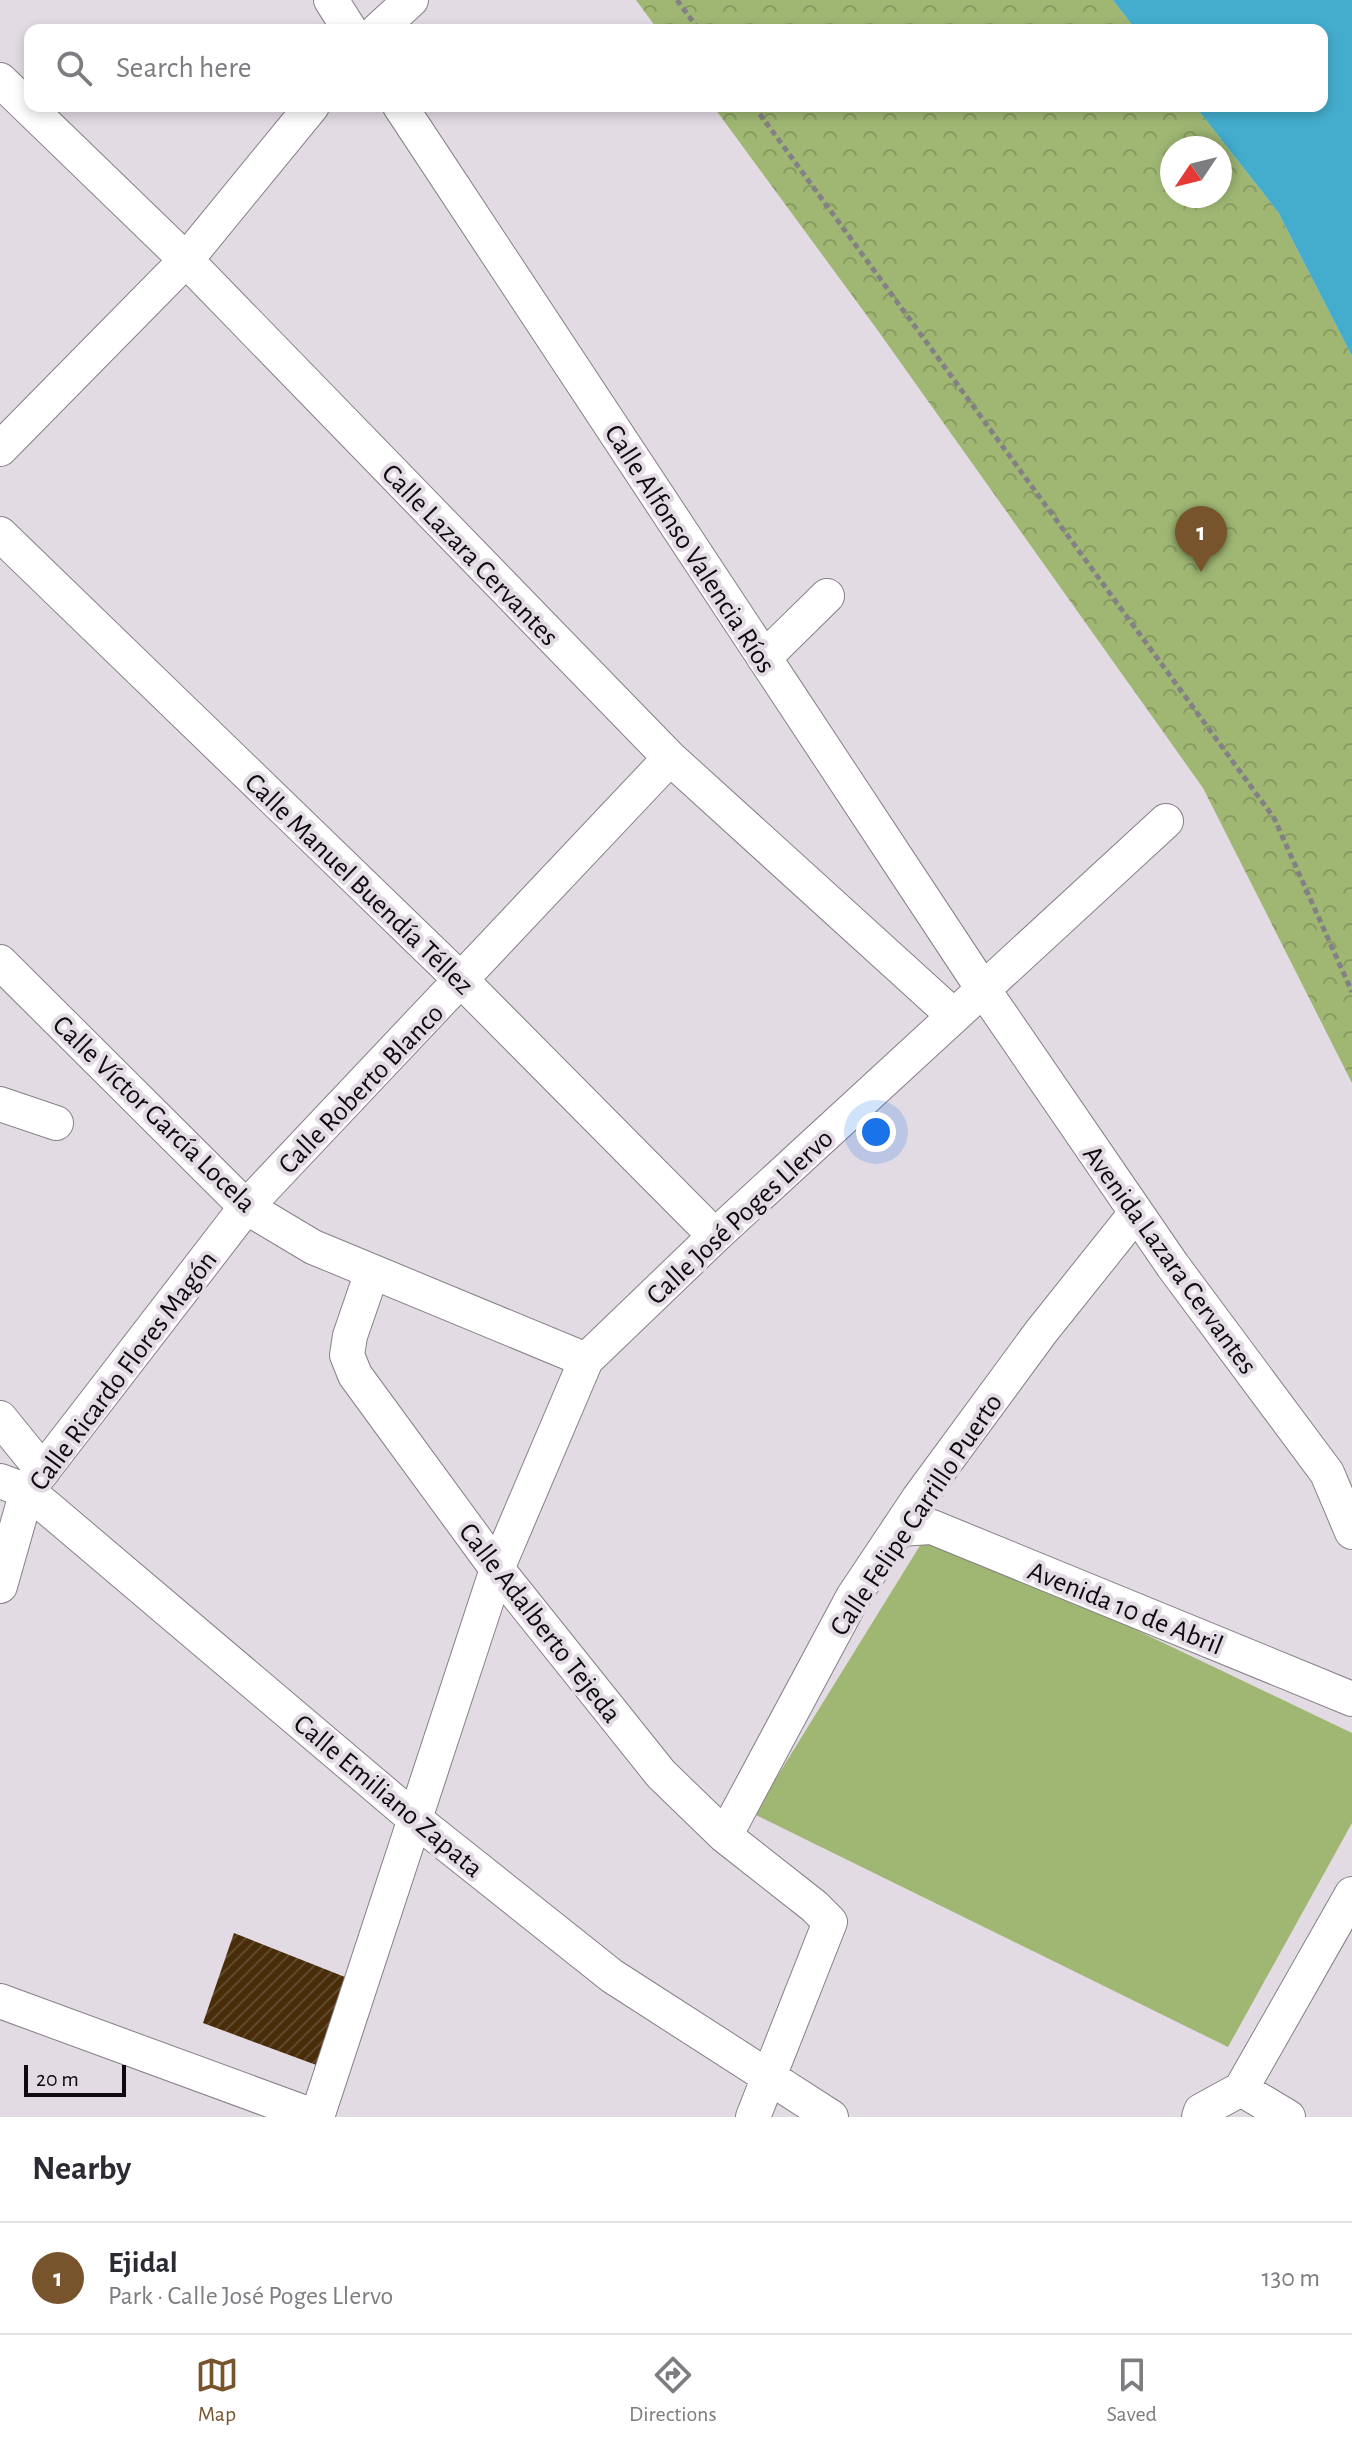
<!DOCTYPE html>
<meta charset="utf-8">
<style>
:root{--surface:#fff;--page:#f2f2f3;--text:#2b2b33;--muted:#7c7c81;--line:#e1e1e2;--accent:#78542d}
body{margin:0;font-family:"Alegreya Sans",sans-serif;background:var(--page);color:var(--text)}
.compass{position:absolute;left:1160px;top:136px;width:72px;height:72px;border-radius:50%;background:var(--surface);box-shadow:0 4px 12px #0003;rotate:235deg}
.scale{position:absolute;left:24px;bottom:20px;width:102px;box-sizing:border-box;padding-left:8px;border:4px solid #0d0b0e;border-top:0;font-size:22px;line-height:28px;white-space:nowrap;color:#0d0b0e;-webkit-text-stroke:6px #e3dbe4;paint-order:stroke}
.you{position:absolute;left:876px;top:1132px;width:28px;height:28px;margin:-20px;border:6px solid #fff;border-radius:50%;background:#1a73e8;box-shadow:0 0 0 12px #1a73e833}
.badge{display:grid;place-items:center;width:52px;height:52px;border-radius:50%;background:var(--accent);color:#fff;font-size:26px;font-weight:700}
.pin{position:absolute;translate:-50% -66px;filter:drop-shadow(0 2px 4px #0008)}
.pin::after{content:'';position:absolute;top:42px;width:28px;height:24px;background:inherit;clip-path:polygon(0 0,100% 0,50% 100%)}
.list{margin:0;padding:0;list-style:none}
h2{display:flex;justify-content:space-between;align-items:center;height:104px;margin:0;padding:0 32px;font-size:34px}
h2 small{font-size:26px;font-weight:400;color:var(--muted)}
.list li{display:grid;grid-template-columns:52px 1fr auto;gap:24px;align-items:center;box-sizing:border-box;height:112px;padding:0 32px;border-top:2px solid var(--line)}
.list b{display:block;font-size:30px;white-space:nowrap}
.list p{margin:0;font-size:26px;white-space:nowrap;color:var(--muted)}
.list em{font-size:26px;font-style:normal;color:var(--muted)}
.icon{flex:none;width:44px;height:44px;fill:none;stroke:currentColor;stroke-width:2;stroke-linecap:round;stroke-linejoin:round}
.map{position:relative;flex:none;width:1352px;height:2117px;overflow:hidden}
.search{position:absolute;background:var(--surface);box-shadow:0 4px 12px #0003;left:24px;right:24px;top:24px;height:88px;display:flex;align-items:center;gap:20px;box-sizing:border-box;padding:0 28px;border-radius:16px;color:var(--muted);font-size:30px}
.sheet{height:216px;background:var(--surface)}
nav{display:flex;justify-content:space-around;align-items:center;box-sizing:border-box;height:112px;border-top:2px solid var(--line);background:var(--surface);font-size:22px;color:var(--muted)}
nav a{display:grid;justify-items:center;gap:4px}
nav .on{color:var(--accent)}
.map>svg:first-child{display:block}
.green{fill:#9fb773}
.park{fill:url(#park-crowns);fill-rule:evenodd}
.water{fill:#44adcd}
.building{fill:url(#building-hatch)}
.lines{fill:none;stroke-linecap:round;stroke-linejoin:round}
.minor-casing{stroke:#867f87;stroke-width:36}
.path{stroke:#858086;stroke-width:5;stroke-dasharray:6 4;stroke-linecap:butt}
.minor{stroke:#fff;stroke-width:34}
.labels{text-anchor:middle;stroke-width:8;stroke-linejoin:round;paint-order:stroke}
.street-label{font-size:28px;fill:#0d0b0e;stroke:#e3dbe4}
</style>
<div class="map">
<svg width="1352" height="2117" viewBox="0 0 1352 2117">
<defs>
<pattern id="park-crowns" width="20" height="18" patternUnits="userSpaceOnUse" patternTransform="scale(2)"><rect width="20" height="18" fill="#9fb773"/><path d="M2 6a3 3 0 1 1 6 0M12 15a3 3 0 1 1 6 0" fill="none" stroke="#889c62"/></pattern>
<pattern id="building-hatch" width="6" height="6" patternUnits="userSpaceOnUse" patternTransform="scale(2)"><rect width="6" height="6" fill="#492d08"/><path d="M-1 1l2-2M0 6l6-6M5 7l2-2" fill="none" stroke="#5f482b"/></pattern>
</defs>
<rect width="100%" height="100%" fill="#e3dbe4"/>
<path class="green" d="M 929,1531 L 1352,1733 L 1352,1823 L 1228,2047 L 754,1814 Z"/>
<path class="park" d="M 636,0 L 1113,0 L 1136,30 L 658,30 Z
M 713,106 L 1195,106 L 1278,212 L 1352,356 L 1352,1083 L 1203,788 L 876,328 ZM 1172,148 L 1220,148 L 1220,196 L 1172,196 Z"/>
<path class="water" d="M 1113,0 L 1352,0 L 1352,356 L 1278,212 L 1195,106 L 1322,106 L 1322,30 L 1136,30 Z"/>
<path class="building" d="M 234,1933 L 350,1979 L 319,2066 L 203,2023 Z"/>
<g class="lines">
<g class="minor-casing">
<path id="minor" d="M 331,0 L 350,30
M 378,30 L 411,0
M 0,80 L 186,260 L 670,758 L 954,1016
M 400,106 L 983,989 L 1173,1266 L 1327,1473 L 1352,1532
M 0,449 L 186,260 L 312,106
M 0,534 L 462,981 L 715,1236
M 764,658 L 827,596
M 0,962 L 246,1207 L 313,1247 L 586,1360
M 0,1104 L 56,1123
M 372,1272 L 350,1336 L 347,1355 L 355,1375 L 497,1569 L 661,1774 L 725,1836 L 814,1906 L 830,1922 L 753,2117
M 0,1418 L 43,1471
M 0,1481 L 27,1491 L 49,1509 L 416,1820 L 612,1976 L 831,2117
M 898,1529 L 932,1527 L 1352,1699
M 0,1586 L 27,1491 L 246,1207 L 670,758
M 725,1836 L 853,1597 L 919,1498 L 1041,1332 L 1136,1213
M 0,2001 L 316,2117
M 1241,2089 L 1288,2117
M 317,2117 L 497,1569 L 586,1360 L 715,1236 L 1166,821
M 1199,2117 L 1201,2111 L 1241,2089 L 1352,1894"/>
</g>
<path class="path" d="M 677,0 L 699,30
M 754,106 L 1274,818 L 1352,992"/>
<use href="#minor" class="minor"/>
</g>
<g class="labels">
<g class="street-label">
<text transform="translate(691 548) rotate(57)" y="10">Calle Alfonso Valencia Ríos</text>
<text transform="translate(471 554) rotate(46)" y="10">Calle Lazara Cervantes</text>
<text transform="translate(360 883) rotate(44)" y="10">Calle Manuel Buendía Téllez</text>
<text transform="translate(360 1088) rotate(-46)" y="10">Calle Roberto Blanco</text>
<text transform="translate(155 1113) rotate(44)" y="10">Calle Víctor García Locela</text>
<text transform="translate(739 1216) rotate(-43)" y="10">Calle José Poges Llervo</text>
<text transform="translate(1171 1259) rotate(54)" y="10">Avenida Lazara Cervantes</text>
<text transform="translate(122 1370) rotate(-53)" y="10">Calle Ricardo Flores Magón</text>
<text transform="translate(915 1514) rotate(-56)" y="10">Calle Felipe Carrillo Puerto</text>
<text transform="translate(1126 1607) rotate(22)" y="10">Avenida 10 de Abril</text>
<text transform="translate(541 1622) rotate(52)" y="10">Calle Adalberto Tejeda</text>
<text transform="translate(389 1795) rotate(40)" y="10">Calle Emiliano Zapata</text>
</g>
</g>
</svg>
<svg class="compass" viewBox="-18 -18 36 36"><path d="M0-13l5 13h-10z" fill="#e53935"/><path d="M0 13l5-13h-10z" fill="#7c7c81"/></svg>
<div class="scale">20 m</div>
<div class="you"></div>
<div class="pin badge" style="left:1201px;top:572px">1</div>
<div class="search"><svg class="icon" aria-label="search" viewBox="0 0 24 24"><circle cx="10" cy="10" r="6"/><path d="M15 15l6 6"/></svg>Search here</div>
</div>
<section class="sheet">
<h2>Nearby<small></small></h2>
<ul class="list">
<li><span class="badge">1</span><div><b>Ejidal</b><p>Park · Calle José Poges Llervo</p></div><em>130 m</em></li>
</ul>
</section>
<nav>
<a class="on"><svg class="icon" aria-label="map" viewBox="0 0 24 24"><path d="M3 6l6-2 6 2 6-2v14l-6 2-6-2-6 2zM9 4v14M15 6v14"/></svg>Map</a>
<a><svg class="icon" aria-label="directions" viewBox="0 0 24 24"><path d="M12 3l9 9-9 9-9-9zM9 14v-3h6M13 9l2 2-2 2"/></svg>Directions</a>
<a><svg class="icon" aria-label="saved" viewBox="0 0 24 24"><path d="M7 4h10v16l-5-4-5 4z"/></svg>Saved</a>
</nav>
